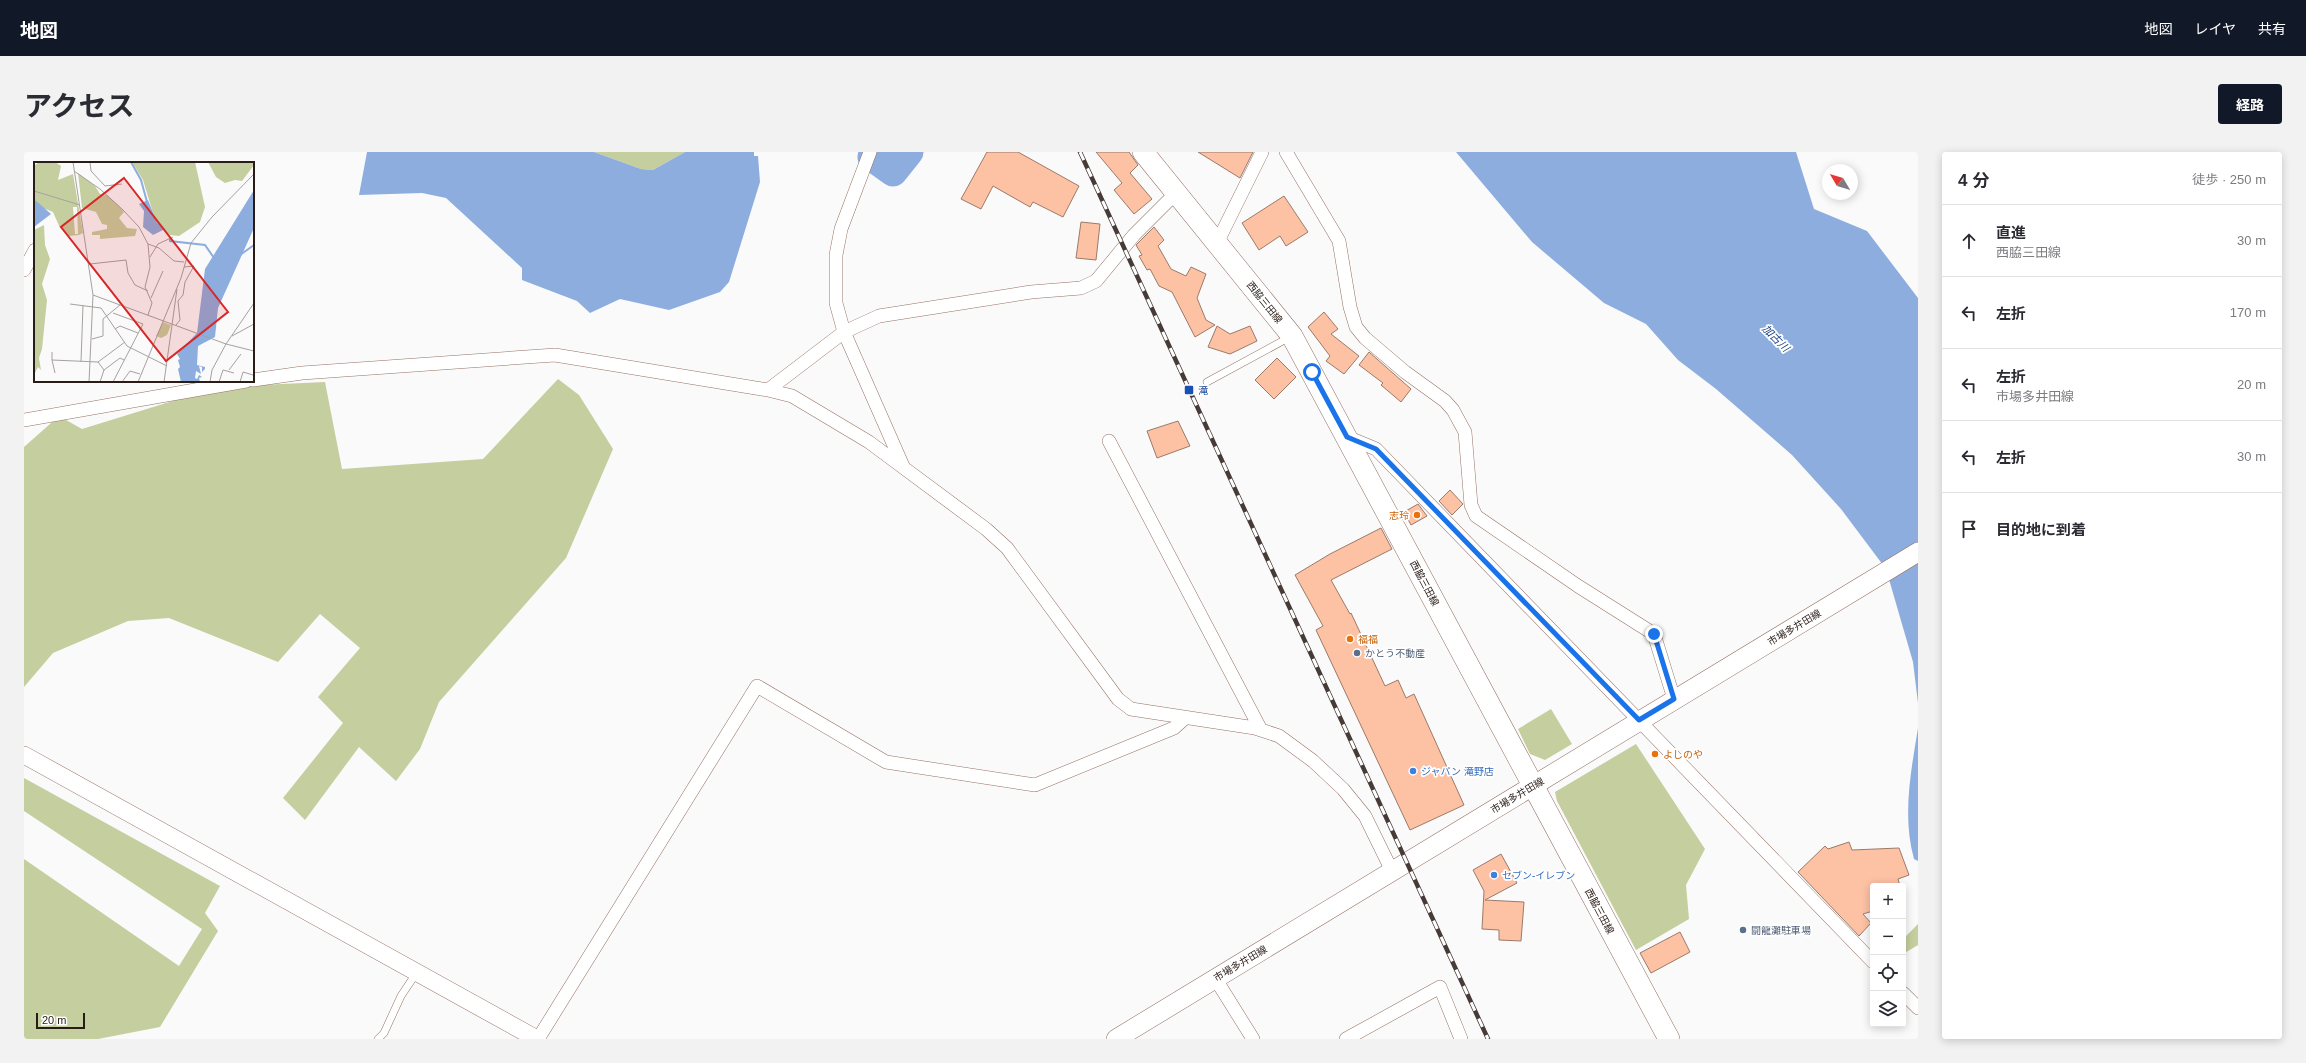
<!DOCTYPE html>
<html lang="ja">
<meta charset="utf-8">
<style>
:root{--surface:#fff;--page:#f2f2f3;--text:#2b2b33;--muted:#7c7c81;--line:#e1e1e2;--accent:#111827}
body{margin:0;font-family:Helvetica,"Noto Sans JP",sans-serif;background:var(--page);color:var(--text)}
.controls{position:absolute;right:12px;bottom:12px;display:grid;overflow:hidden;border-radius:4px;box-shadow:0 2px 10px #0003}
.controls button{width:36px;height:36px;display:grid;place-items:center;padding:0;border:0;border-bottom:1px solid var(--line);background:var(--surface);color:var(--text);font:20px sans-serif}
.compass{position:absolute;left:1798px;top:12px;width:36px;height:36px;border-radius:50%;background:var(--surface);box-shadow:0 2px 10px #0003;rotate:308deg}
.scale{position:absolute;left:12px;bottom:10px;width:49px;box-sizing:border-box;padding-left:4px;border:2px solid #291b16;border-top:0;font-size:11px;line-height:14px;white-space:nowrap;color:#291b16;-webkit-text-stroke:3px #fff;paint-order:stroke}
.stop{position:absolute;width:12px;height:12px;margin:-9px;border:3px solid #1a73e8;border-radius:50%;background:#fff}
.stop.end{background:#1a73e8;border-color:#fff;box-shadow:0 1px 4px #0008}
.list{margin:0;padding:0;list-style:none}
h2{display:flex;justify-content:space-between;align-items:center;height:52px;margin:0;padding:0 16px;font-size:17px}
h2 small{font-size:13px;font-weight:400;color:var(--muted)}
.list li{display:grid;grid-template-columns:26px 1fr auto;gap:12px;align-items:center;box-sizing:border-box;height:72px;padding:0 16px;border-top:1px solid var(--line)}
.list b{display:block;font-size:15px;white-space:nowrap}
.list p{margin:0;font-size:13px;white-space:nowrap;color:var(--muted)}
.list em{font-size:13px;font-style:normal;color:var(--muted)}
.icon{flex:none;width:22px;height:22px;fill:none;stroke:currentColor;stroke-width:2;stroke-linecap:round;stroke-linejoin:round}
.map{position:relative;flex:none;width:1894px;height:887px;overflow:hidden;border-radius:4px}
header{display:flex;align-items:center;gap:24px;box-sizing:border-box;height:56px;padding:0 20px;background:var(--accent);color:#fff}
header strong{font-size:19px}
nav{display:flex;gap:22px;margin-inline-start:auto;font-size:14px}
.intro{display:flex;align-items:center;justify-content:space-between;box-sizing:border-box;height:96px;padding:0 24px}
h1{margin:0;font-size:28px}
.button{padding:10px 18px;border-radius:4px;background:var(--accent);color:#fff;font-size:14px;font-weight:700}
main{display:flex;gap:24px;padding:0 24px}
aside{flex:1;background:var(--surface);border-radius:4px;box-shadow:0 2px 10px #0003}
.map>svg:first-child{display:block}
.green{fill:#c5ce9e}
.water{fill:#8daddf}
.lines{fill:none;stroke-linecap:round;stroke-linejoin:round}
.river{stroke:#8daddf;stroke-width:29}
.building{fill:#fdc1a4;stroke:#9c7a69}
.service-casing{stroke:#967265;stroke-width:8}
.minor-casing{stroke:#967265;stroke-width:14}
.tertiary-casing{stroke:#967265;stroke-width:18}
.secondary-casing{stroke:#967265;stroke-width:20}
.primary-casing{stroke:#967265;stroke-width:22}
.service{stroke:#fff;stroke-width:7}
.minor{stroke:#fff;stroke-width:13}
.tertiary{stroke:#fff;stroke-width:17}
.secondary{stroke:#fff;stroke-width:19}
.primary{stroke:#fff;stroke-width:21}
.rail-casing{stroke:#473b37;stroke-width:4.5}
.rail{stroke:#fff;stroke-width:3;stroke-dasharray:9;stroke-linecap:butt}
.route{stroke:#1a73e8;stroke-width:5}
.transit-dot{fill:#1a4fb4;stroke:#fff;stroke-width:1.5}
.food-dot{fill:#e8710a;stroke:#fff;stroke-width:1.5}
.service-dot{fill:#5c6f8a;stroke:#fff;stroke-width:1.5}
.shop-dot{fill:#3f7fe0;stroke:#fff;stroke-width:1.5}
.labels{text-anchor:middle;stroke-width:3.5;stroke-linejoin:round;paint-order:stroke}
.street-label{font-size:10px;fill:#291b16;stroke:#fff}
.transit-label{font-size:10px;fill:#164399;stroke:#fff;text-anchor:start}
.food-label{font-size:10px;fill:#c56008;stroke:#fff;text-anchor:start}
.service-label{font-size:10px;fill:#4e5e75;stroke:#fff;text-anchor:start}
.shop-label{font-size:10px;fill:#366cbe;stroke:#fff;text-anchor:start}
.water-label{font-size:11px;font-style:italic;fill:#204783;stroke:#fff}
.inset-river{fill:none;stroke:#8daddf;stroke-width:2}
.inset-road{fill:none;stroke:#a6a19f;stroke-width:1}
.view{fill:#d62828;fill-opacity:0.15;stroke:#d62828;stroke-width:2}
.inset-edge{fill:none;stroke:#291b16;stroke-width:2}
</style>
<header>
<strong>地図</strong>
<nav><a>地図</a><a>レイヤ</a><a>共有</a></nav>
</header>
<div class="intro"><h1>アクセス</h1><a class="button">経路</a></div>
<main>
<div class="map">
<svg width="1894" height="887" viewBox="0 0 1894 887">
<rect width="100%" height="100%" fill="#fafafa"/>
<path class="green" d="M 570,0 L 661,0 L 629,18 L 617,17 Z
M 534,227 L 555,243 L 589,297 L 542,406 L 415,550 L 396,597 L 372,629 L 335,595 L 281,668 L 259,646 L 319,571 L 294,545 L 336,496 L 296,462 L 254,510 L 145,466 L 104,469 L 29,501 L 0,535 L 0,295 L 35,264 L 58,277 L 194,235 L 301,230 L 318,317 L 459,307 Z
M 1527,557 L 1548,592 L 1521,608 L 1506,602 L 1494,577 Z
M 1612,592 L 1681,697 L 1662,733 L 1665,767 L 1612,798 L 1533,649 L 1531,640 Z
M 0,626 L 196,734 L 181,761 L 194,779 L 136,875 L 74,887 L 0,887 L 0,707 L 155,814 L 178,777 L 0,659 Z
M 1894,772 L 1894,793 L 1879,802 L 1879,787 Z"/>
<path class="water" d="M 343,0 L 570,0 L 617,17 L 629,18 L 661,0 L 730,0 L 730,4 L 734,4 L 736,30 L 705,130 L 696,140 L 645,158 L 596,147 L 566,161 L 553,149 L 498,128 L 498,116 L 422,46 L 398,41 L 335,43 Z
M 1432,0 L 1772,0 L 1790,57 L 1843,79 L 1894,146 L 1894,551 L 1889,510 L 1862,417 L 1817,357 L 1768,303 L 1692,237 L 1654,208 L 1622,172 L 1580,151 L 1508,90 Z
M 1894,576 L 1894,709 L 1890,707 C 1878,664 1887,619 1894,576 Z"/>
<g class="lines">
<path class="river" d="M 848,5 L 869,20 L 885,0"/>
</g>
<path class="building" d="M 963,0 L 994,0 L 1055,34 L 1039,65 L 1009,50 L 1006,55 L 969,34 L 957,57 L 937,47 Z
M 1072,0 L 1105,0 L 1114,13 L 1106,21 L 1128,47 L 1110,62 L 1090,38 L 1098,31 Z
M 1174,0 L 1229,0 L 1216,26 Z
M 1260,44 L 1284,80 L 1262,94 L 1256,84 L 1235,98 L 1218,71 Z
M 1057,70 L 1076,72 L 1072,108 L 1052,106 Z
M 1130,75 L 1140,88 L 1134,94 L 1147,117 L 1162,124 L 1167,115 L 1182,122 L 1173,146 L 1182,168 L 1191,173 L 1171,185 L 1148,140 L 1135,134 L 1126,117 L 1123,118 L 1115,104 L 1118,103 L 1112,93 Z
M 1300,160 L 1314,177 L 1307,182 L 1335,204 L 1320,222 L 1302,209 L 1306,204 L 1284,175 Z
M 1193,174 L 1206,182 L 1226,174 L 1233,189 L 1206,202 L 1184,195 Z
M 1345,200 L 1387,237 L 1377,250 L 1357,233 L 1359,231 L 1335,213 Z
M 1253,206 L 1272,225 L 1250,247 L 1231,228 Z
M 1154,269 L 1166,294 L 1133,306 L 1123,279 Z
M 1426,338 L 1439,352 L 1428,363 L 1415,349 Z
M 1394,352 L 1403,364 L 1387,373 L 1380,360 Z
M 1357,376 L 1368,397 L 1307,428 L 1326,462 L 1327,461 L 1361,534 L 1374,528 L 1382,546 L 1390,542 L 1440,653 L 1386,678 L 1292,478 L 1299,474 L 1271,423 L 1306,402 Z
M 1825,690 L 1828,698 L 1875,696 L 1885,723 L 1874,727 L 1876,734 L 1849,734 L 1849,759 L 1839,762 L 1847,771 L 1835,784 L 1774,720 L 1801,694 L 1804,697 Z
M 1477,702 L 1493,731 L 1461,748 L 1500,750 L 1497,789 L 1475,788 L 1475,778 L 1458,777 L 1460,739 L 1449,718 Z
M 1656,780 L 1666,800 L 1627,821 L 1616,801 Z"/>
<g class="lines">
<g class="service-casing">
<path id="service" d="M 1183,230 L 1266,185
M 354,887 L 360,881 L 377,844 L 393,820"/>
</g>
<g class="minor-casing">
<path id="minor" d="M 846,0 L 817,77 L 812,103 L 812,151 L 820,180 L 879,314
M 1262,0 L 1315,89 L 1326,155 L 1332,175 L 1341,186 L 1381,220 L 1421,249 L 1429,258 L 1441,280 L 1447,353 L 1452,364 L 1554,434 L 1630,482 L 1650,547
M 1193,91 L 1238,0
M 0,118 L 11,98
M 229,228 L 278,221 L 531,203 L 744,238 L 768,244 L 845,290 L 962,377 L 983,396 L 1094,547 L 1107,557 L 1231,576 L 1255,584 L 1289,609 L 1319,637 L 1341,664 L 1368,719
M 744,238 L 820,180 L 855,164 L 1007,140 L 1057,136 L 1072,129 L 1110,83 L 1152,41
M 0,268 L 222,229
M 1323,285 L 1352,297 L 1849,810
M 1085,289 L 1237,578
M 1191,826 L 1229,887
M 1879,841 L 1894,856
M 514,887 L 733,534 L 862,610 L 1011,633 L 1150,576 L 1161,566
M 1322,887 L 1416,835 L 1437,887"/>
</g>
<g class="tertiary-casing">
<path id="tertiary" d="M 0,603 L 513,887"/>
</g>
<g class="secondary-casing">
<path id="secondary" d="M 1092,887 L 1894,400"/>
</g>
<g class="primary-casing">
<path id="primary" d="M 1119,0 L 1268,184 L 1645,887"/>
</g>
<use href="#service" class="service"/>
<use href="#minor" class="minor"/>
<use href="#tertiary" class="tertiary"/>
<use href="#secondary" class="secondary"/>
<use href="#primary" class="primary"/>
<g class="rail-casing">
<path id="rail" d="M 1056,0 L 1464,887"/>
</g>
<use href="#rail" class="rail"/>
</g>
<g class="lines">
<path class="route" d="M 1288,220 L 1323,285 L 1352,297 L 1615,568 L 1650,547 L 1630,482"/>
</g>
<rect class="transit-dot" x="1160" y="233" width="10" height="10" rx="2"/>
<g class="food-dot">
<circle cx="1393" cy="363" r="4"/>
<circle cx="1326" cy="487" r="4"/>
<circle cx="1631" cy="602" r="4"/>
</g>
<g class="service-dot">
<circle cx="1333" cy="501" r="4"/>
<circle cx="1719" cy="778" r="4"/>
</g>
<g class="shop-dot">
<circle cx="1389" cy="619" r="4"/>
<circle cx="1470" cy="723" r="4"/>
</g>
<g class="labels">
<g class="street-label">
<text transform="translate(1241 150) rotate(51)" y="4">西脇三田線</text>
<text transform="translate(1401 431) rotate(62)" y="4">西脇三田線</text>
<text transform="translate(1770 475) rotate(-31)" y="4">市場多井田線</text>
<text transform="translate(1493 643) rotate(-31)" y="4">市場多井田線</text>
<text transform="translate(1576 759) rotate(62)" y="4">西脇三田線</text>
<text transform="translate(1216 811) rotate(-31)" y="4">市場多井田線</text>
</g>
<g class="transit-label">
<text x="1174" y="242">滝</text>
</g>
<g class="food-label">
<text x="1385" y="367" text-anchor="end">志玲</text>
<text x="1334" y="491">福福</text>
<text x="1639" y="606">よしのや</text>
</g>
<g class="service-label">
<text x="1341" y="505">かとう不動産</text>
<text x="1727" y="782">闘龍灘駐車場</text>
</g>
<g class="shop-label">
<text x="1397" y="623">ジャパン 滝野店</text>
<text x="1478" y="727">セブン-イレブン</text>
</g>
<g class="water-label">
<text transform="translate(1752 186) rotate(45)" y="4">加古川</text>
</g>
</g>
<g transform="translate(10 10)">
<rect width="220" height="220" fill="#fafafa"/>
<path d="M 5,0 L 21,0 L 27,4 L 24,18 L 39,12 L 49,71 L 45,73 L 35,74 L 26,66 L 19,50 L 9,46 L 0,37 L 0,4 ZM 39,45 L 43,45 L 44,72 L 41,72 ZM 98,0 L 161,0 L 171,45 L 166,60 L 145,74 L 136,73 L 122,61 L 109,18 ZM 174,0 L 220,0 L 220,3 L 208,19 L 201,18 L 191,21 L 182,15 ZM 44,11 L 61,24 L 66,32 L 73,33 L 84,43 L 90,50 L 85,56 L 93,66 L 103,67 L 101,74 L 66,77 L 66,73 L 58,73 L 58,70 L 73,67 L 73,63 L 68,62 L 62,50 L 48,46 ZM 10,63 L 11,83 L 16,97 L 8,122 L 13,138 L 8,187 L 5,196 L 7,208 L 4,205 L 0,213 L 0,68 ZM 129,160 L 137,163 L 133,173 L 127,176 L 122,174 Z" fill="#c5ce9e" fill-rule="evenodd"/>
<path d="M 220,28 L 220,66 L 184,146 L 181,175 L 164,184 L 163,203 L 171,205 L 171,207 L 168,210 L 168,205 L 165,204 L 167,212 L 162,209 L 161,216 L 163,217 L 165,213 L 168,215 L 165,216 L 166,220 L 147,220 L 144,207 L 146,205 L 144,198 L 146,197 L 143,192 L 163,171 L 171,107 ZM 0,37 L 17,52 L 0,65 ZM 114,38 L 123,61 L 131,67 L 119,73 L 109,65 L 110,49 L 105,42 Z" fill="#8daddf"/>
<path class="inset-river" d="M 97,0 L 107,18 L 113,40M 136,76 L 136,79 L 171,83 L 180,96M 206,93 L 220,83"/>
<path class="inset-road" d="M 39,0 L 59,133M 56,0 L 57,9 L 71,24 L 88,22M 40,9 L 66,27 L 89,48 L 105,65 L 114,82 L 116,105 L 111,125 L 118,141 L 114,153M 0,29 L 46,43M 114,82 L 125,86 L 140,99 L 150,100M 116,95 L 124,82 L 139,75M 56,102 L 92,98 L 94,111 L 101,123 L 114,129M 117,136 L 129,109M 36,142 L 67,146 L 93,184 L 133,204M 79,151 L 109,162 L 79,220M 142,163 L 146,158 L 144,139 L 149,133 L 151,120 L 160,104 L 150,105M 81,167 L 86,164 L 104,171M 198,174 L 220,162M 58,177 L 69,174 L 69,157 L 86,143M 192,182 L 220,141M 18,190 L 18,198 L 64,200 L 91,180M 18,198 L 21,211M 47,200 L 49,143M 64,200 L 70,208 L 66,220M 70,208 L 86,196 L 90,198M 195,208 L 207,192M 55,220 L 59,133 L 192,182 L 220,189M 88,220 L 96,209 L 106,212M 104,220 L 147,116 L 157,81 L 178,55 L 220,12M 130,220 L 143,127M 176,220 L 178,208 L 192,182M 185,220 L 189,208 L 200,211M 206,220 L 209,210 L 219,213"/>
<path class="view" d="M 90,16 L 194,150 L 132,199 L 27,65 Z"/>
<rect width="220" height="220" class="inset-edge"/>
</g>
</svg>
<div class="controls">
<button>+</button>
<button>−</button>
<button><svg class="icon" aria-label="locate" viewBox="0 0 24 24"><circle cx="12" cy="12" r="6"/><path d="M12 2v4M12 18v4M2 12h4M18 12h4"/></svg></button>
<button><svg class="icon" aria-label="layers" viewBox="0 0 24 24"><path d="M12 4l9 5-9 5-9-5zM3 14l9 5 9-5"/></svg></button>
</div>
<svg class="compass" viewBox="-18 -18 36 36"><path d="M0-13l5 13h-10z" fill="#e53935"/><path d="M0 13l5-13h-10z" fill="#7c7c81"/></svg>
<div class="scale">20 m</div>
<div class="stop" style="left:1288px;top:220px"></div>
<div class="stop end" style="left:1630px;top:482px"></div>
</div>
<aside>
<h2>4 分<small>徒歩 · 250 m</small></h2>
<ul class="list">
<li><svg class="icon" aria-label="ahead" viewBox="0 0 24 24"><path d="M12 20V5M6 11l6-6 6 6"/></svg><div><b>直進</b><p>西脇三田線</p></div><em>30 m</em></li>
<li><svg class="icon" aria-label="left" viewBox="0 0 24 24"><path d="M17 20v-9H6M10 6l-5 5 5 5"/></svg><div><b>左折</b></div><em>170 m</em></li>
<li><svg class="icon" aria-label="left" viewBox="0 0 24 24"><path d="M17 20v-9H6M10 6l-5 5 5 5"/></svg><div><b>左折</b><p>市場多井田線</p></div><em>20 m</em></li>
<li><svg class="icon" aria-label="left" viewBox="0 0 24 24"><path d="M17 20v-9H6M10 6l-5 5 5 5"/></svg><div><b>左折</b></div><em>30 m</em></li>
<li><svg class="icon" aria-label="arrive" viewBox="0 0 24 24"><path d="M6 21V4h12l-3 4 3 4H6"/></svg><div><b>目的地に到着</b></div></li>
</ul>
</aside>
</main>
